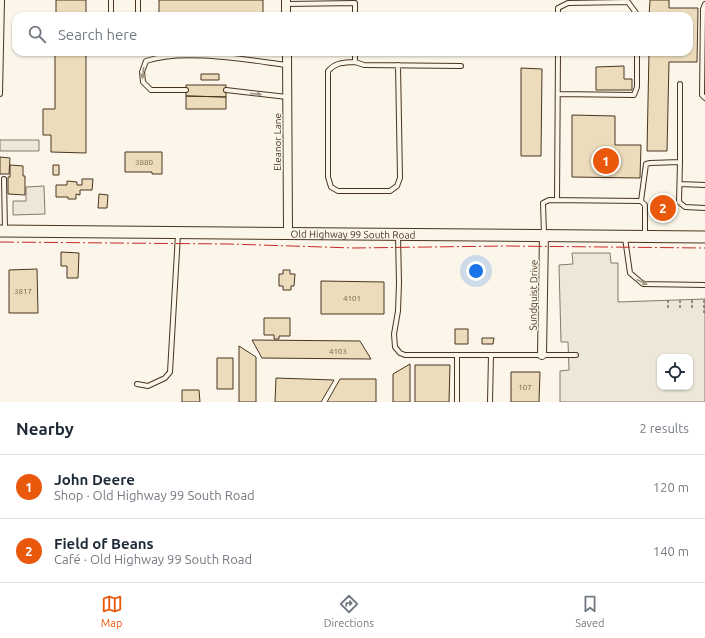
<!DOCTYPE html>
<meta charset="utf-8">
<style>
:root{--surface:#fff;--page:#f6f6f7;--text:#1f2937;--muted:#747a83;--line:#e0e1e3;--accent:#ea580c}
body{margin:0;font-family:Ubuntu,sans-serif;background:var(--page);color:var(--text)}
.controls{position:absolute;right:12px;bottom:12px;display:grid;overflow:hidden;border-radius:8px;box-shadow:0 1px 3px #0004}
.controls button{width:36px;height:36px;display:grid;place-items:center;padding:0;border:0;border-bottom:1px solid var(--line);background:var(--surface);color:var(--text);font:20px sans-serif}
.you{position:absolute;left:476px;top:271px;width:14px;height:14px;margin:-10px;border:3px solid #fff;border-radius:50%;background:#1a73e8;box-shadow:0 0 0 6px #1a73e833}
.badge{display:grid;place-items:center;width:26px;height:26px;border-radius:50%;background:var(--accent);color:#fff;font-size:13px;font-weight:700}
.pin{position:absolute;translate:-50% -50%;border:2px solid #fff;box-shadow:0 1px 4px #0006}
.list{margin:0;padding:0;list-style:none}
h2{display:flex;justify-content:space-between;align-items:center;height:52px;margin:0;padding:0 16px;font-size:17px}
h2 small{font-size:13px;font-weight:400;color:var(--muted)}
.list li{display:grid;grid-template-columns:26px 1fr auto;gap:12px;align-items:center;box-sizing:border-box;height:64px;padding:0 16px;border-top:1px solid var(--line)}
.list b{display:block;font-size:15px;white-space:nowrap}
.list p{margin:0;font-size:13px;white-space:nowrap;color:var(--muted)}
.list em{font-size:13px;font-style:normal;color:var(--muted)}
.icon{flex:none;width:22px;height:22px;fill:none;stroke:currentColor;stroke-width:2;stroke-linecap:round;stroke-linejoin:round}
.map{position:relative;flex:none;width:705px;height:402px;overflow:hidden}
.search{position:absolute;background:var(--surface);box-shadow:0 1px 3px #0004;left:12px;right:12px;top:12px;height:44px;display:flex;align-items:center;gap:10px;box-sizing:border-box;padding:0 14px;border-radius:12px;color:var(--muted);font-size:15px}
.sheet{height:180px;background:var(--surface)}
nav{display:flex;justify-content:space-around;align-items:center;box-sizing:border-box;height:56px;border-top:1px solid var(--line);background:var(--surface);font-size:11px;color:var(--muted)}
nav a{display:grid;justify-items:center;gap:2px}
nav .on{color:var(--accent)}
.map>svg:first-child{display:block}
.parking{fill:#ede7d9;stroke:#887966;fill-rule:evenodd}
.building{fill:#ecdcbc;stroke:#4a3520}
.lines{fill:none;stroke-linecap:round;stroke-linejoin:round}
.service-casing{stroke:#4a3520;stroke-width:6}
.minor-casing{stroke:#4a3520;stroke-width:10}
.tertiary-casing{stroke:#4a3520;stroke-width:13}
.path{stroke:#7f6f5c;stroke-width:1.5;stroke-dasharray:3 2;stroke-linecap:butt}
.service{stroke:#fbf6e9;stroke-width:4}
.minor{stroke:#fbf6e9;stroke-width:8}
.tertiary{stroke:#fbf6e9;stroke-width:11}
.power{stroke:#c62828;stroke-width:1;stroke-dasharray:14 3 2 3;stroke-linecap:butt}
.oneway{fill:#a29684}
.labels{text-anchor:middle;stroke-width:3;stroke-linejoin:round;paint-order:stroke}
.number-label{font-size:8px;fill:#725f47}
.street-label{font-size:10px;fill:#4a3520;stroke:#fbf6e9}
</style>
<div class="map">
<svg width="705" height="402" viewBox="0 0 705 402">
<rect width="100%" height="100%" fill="#fbf6e9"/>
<path class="parking" d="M 0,140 L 39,140 L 39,151 L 0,151 Z
M 44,186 L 45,214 L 13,215 L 13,201 L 26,201 L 26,187 Z
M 572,253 L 610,253 L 611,263 L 618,263 L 618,302 L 705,299 L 705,402 L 560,402 L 560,371 L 569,370 L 568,342 L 561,342 L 559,265 L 573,264 ZM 660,357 L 690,357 L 690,387 L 660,387 Z"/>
<path class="building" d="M 56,0 L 86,0 L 86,16 L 56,16 Z
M 159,0 L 263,0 L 263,16 L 159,16 Z
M 650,0 L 669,0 L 669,8 L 698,8 L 697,62 L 669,62 L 667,151 L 647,151 L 649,52 L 689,52 L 689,16 L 649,16 Z
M 55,52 L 86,52 L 86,153 L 51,152 L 51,135 L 43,135 L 43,109 L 55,109 Z
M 624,66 L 624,79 L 632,79 L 632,90 L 596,90 L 596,67 Z
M 521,68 L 542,69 L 541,156 L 521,156 Z
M 201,74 L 219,74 L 219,80 L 201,80 Z
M 186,85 L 226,85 L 226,97 L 186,96 Z
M 186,96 L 226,97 L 226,109 L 186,109 Z
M 572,115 L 615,116 L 615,145 L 641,145 L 640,178 L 572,177 Z
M 125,152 L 162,152 L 162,174 L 152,174 L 152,172 L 125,172 Z
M 0,157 L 10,158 L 9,174 L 0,174 Z
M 10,165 L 23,166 L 23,176 L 25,176 L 25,195 L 8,194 L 8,177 L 10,177 Z
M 53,165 L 59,165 L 59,175 L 53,175 Z
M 82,179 L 93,179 L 92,190 L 80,190 L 80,195 L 76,194 L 76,199 L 68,199 L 68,197 L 56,197 L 56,185 L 67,185 L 67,181 L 77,182 L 77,185 L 82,185 Z
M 99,194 L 108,195 L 107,208 L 98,208 Z
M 659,204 L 667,205 L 667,211 L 659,211 Z
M 61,252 L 79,253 L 78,278 L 67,278 L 67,266 L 61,266 Z
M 37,269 L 38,313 L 9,313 L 9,270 Z
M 283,270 L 290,270 L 290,274 L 295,274 L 294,286 L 291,286 L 291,290 L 283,290 L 283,286 L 279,286 L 279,274 L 283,274 Z
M 321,281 L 384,282 L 384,314 L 321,314 Z
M 264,318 L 290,318 L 290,336 L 279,336 L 279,339 L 274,339 L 274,335 L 264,335 Z
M 455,329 L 468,329 L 468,344 L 455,344 Z
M 482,338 L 494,338 L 493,344 L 482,344 Z
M 252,340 L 360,341 L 371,359 L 262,358 Z
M 239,346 L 256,357 L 256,402 L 239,402 Z
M 217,358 L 233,358 L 233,389 L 217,389 Z
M 410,364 L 410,402 L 393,402 L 393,374 Z
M 415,365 L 450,365 L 449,402 L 415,402 Z
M 511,372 L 540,372 L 539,402 L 511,402 Z
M 276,378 L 334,380 L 321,402 L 275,402 Z
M 340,379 L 376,379 L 376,402 L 327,402 Z
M 182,390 L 199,390 L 200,402 L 182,402 Z"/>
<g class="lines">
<g class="service-casing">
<path id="service" d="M 286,4 L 355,3 L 355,16
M 705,4 L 703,9 L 702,95 L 705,98
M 111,16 L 111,0
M 138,16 L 138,0
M 558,16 L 558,8 L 568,3 L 628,2 L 636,13 L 636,16
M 355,52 L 355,62 L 364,65 L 461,66
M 355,62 C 343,63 336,62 328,71 L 328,177 L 331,187 L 338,191 L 390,191 L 397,186 L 400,178 L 398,65
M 186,90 L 151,90 L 143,82 L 142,72 L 146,61 C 183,48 247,60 287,65
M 226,90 L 287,97
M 0,94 L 2,0
M 558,94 L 634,95 L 637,87 L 637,52
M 680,162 L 679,202 L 685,207 L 705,208
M 4,179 L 5,230
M 680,184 L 705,185
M 557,200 L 558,52
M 641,201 L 646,164 L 650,163 L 680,162 L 680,84
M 544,234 L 543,203 L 549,200 L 641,201 L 645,205 L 645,236
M 398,235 L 399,283 L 398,311 L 394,334 L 395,347 L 400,353 L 405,355 L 576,355
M 625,238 L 630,273 L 643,284 L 705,285
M 137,384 L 148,386 L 165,378 L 170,372 L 178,234
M 457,402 L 457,355
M 490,402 L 491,355"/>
</g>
<g class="minor-casing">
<path id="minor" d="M 286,0 L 286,16
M 287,52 L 288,232
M 542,355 L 544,234"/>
</g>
<g class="tertiary-casing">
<g id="tertiary">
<path id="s1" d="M 0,231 L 705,237"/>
</g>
</g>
<path class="path" d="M 668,300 L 668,309
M 680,300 L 680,309
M 692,300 L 692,308
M 704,300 L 704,314"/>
<use href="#service" class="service"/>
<use href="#minor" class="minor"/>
<use href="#tertiary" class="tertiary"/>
<path class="power" d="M 0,242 L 229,244 L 354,248 L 506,246 L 705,248"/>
</g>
<defs><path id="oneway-solid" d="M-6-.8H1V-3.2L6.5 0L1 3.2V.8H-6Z"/></defs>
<g class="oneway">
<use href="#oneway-solid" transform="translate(143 73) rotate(97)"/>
<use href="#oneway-solid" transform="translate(256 94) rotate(6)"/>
<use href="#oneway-solid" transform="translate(642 282) rotate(24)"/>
</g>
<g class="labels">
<g class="number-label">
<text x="144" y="165">3880</text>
<text x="23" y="294">3817</text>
<text x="352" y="301">4101</text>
<text x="338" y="354">4103</text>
<text x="525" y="390">107</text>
</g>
<g class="street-label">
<text transform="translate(277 142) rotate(-90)" y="4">Eleanor Lane</text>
<text dy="4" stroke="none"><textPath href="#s1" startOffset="353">Old Highway 99 South Road</textPath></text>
<text transform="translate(533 295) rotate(-89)" y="4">Sundquist Drive</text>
</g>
</g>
</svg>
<div class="controls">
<button><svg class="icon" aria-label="locate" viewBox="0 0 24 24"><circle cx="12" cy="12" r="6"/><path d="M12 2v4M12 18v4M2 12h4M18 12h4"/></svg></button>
</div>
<div class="you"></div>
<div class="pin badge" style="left:606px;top:161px">1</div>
<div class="pin badge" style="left:663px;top:208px">2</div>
<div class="search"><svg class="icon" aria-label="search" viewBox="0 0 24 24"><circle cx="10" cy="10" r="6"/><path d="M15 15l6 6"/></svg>Search here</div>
</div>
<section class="sheet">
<h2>Nearby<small>2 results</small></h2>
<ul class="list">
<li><span class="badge">1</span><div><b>John Deere</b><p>Shop · Old Highway 99 South Road</p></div><em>120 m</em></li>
<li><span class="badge">2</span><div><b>Field of Beans</b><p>Café · Old Highway 99 South Road</p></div><em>140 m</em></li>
</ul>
</section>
<nav>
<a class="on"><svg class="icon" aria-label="map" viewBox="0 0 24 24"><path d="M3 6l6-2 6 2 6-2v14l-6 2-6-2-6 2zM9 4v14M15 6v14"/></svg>Map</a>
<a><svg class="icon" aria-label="directions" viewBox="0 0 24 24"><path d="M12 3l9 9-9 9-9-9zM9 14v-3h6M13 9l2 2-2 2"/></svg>Directions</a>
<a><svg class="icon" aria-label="saved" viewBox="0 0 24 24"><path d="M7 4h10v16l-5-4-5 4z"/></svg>Saved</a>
</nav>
